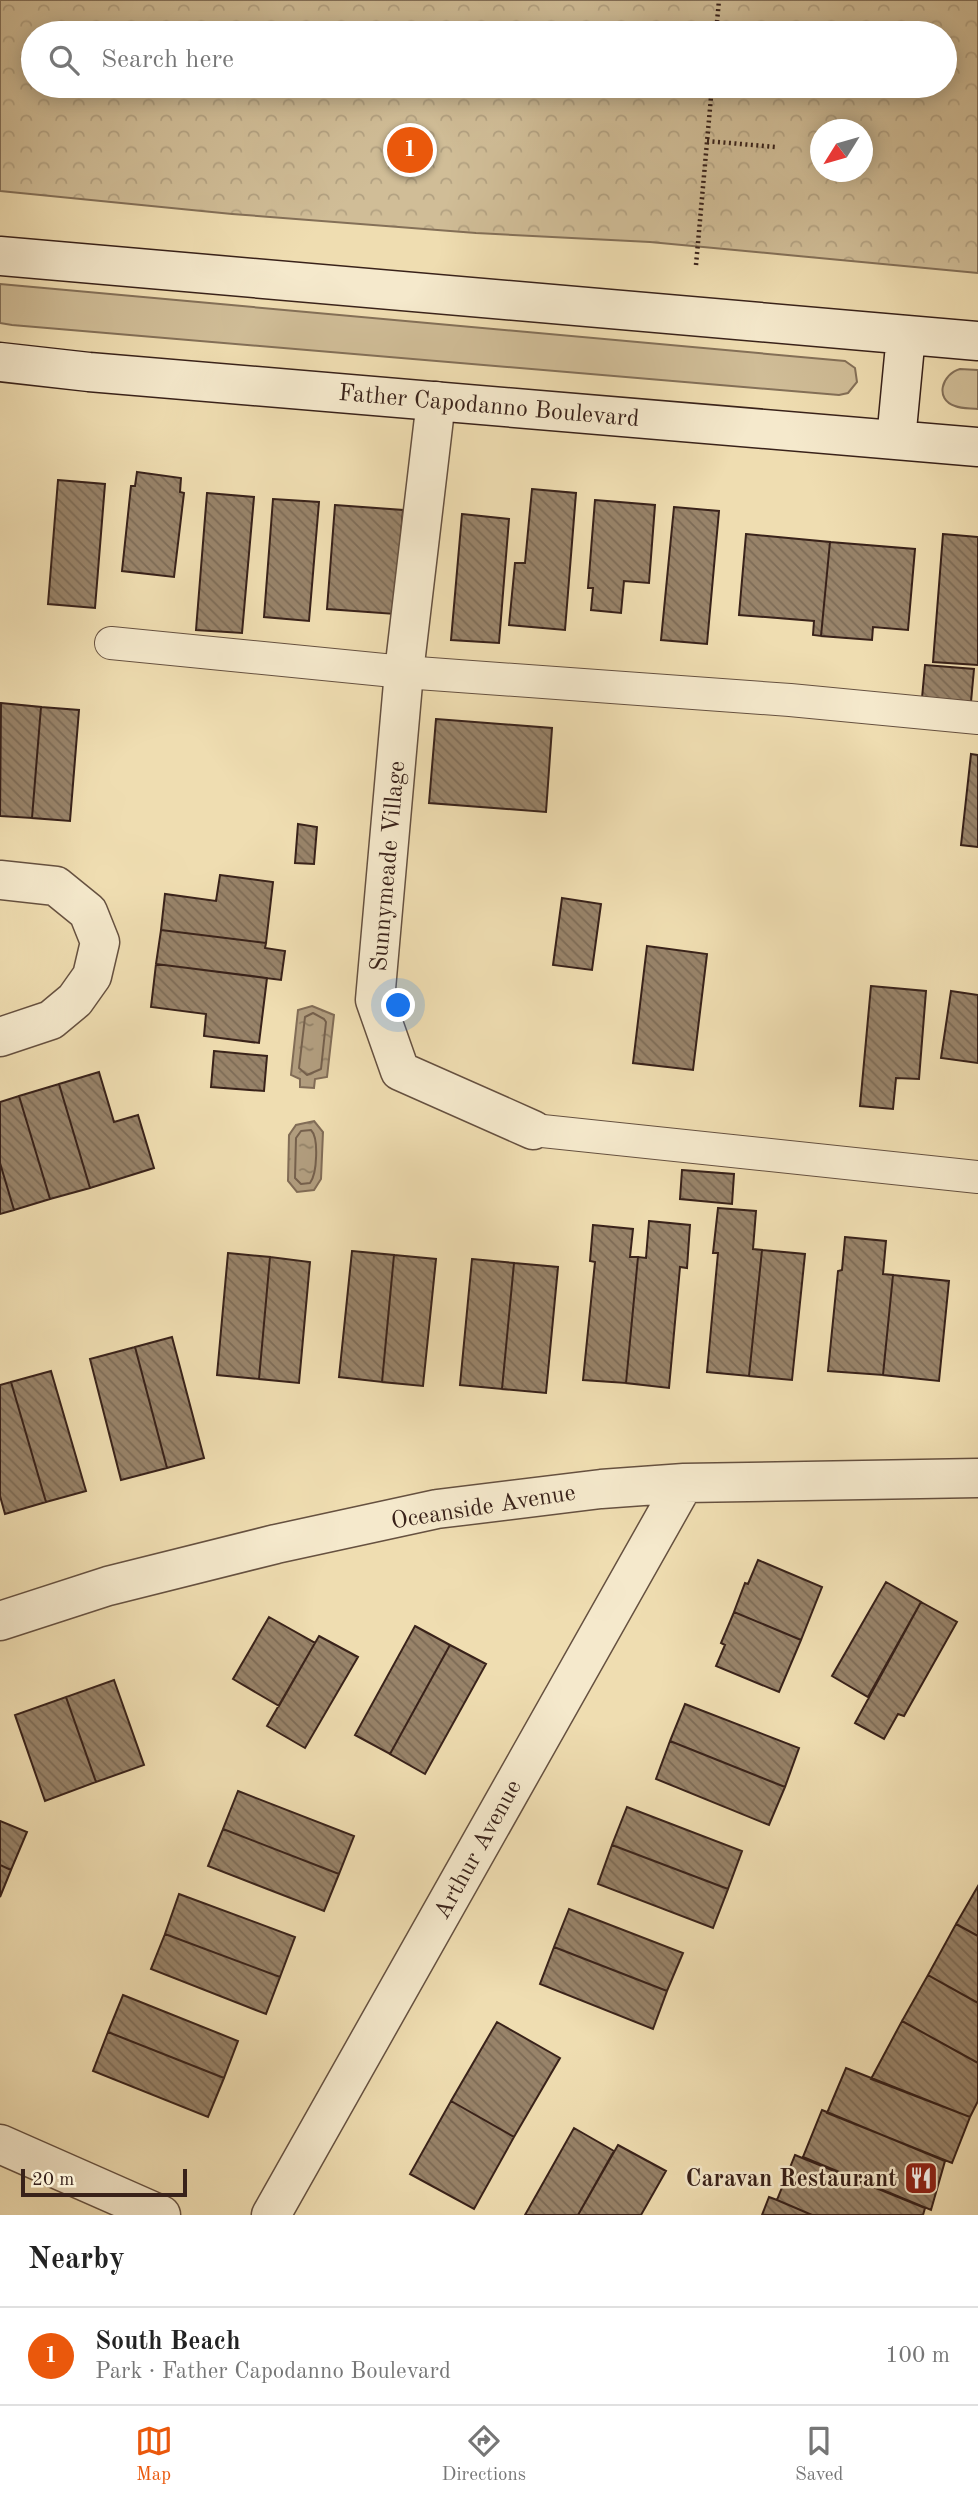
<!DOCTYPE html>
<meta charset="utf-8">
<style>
:root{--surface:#fff;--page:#f2f2f2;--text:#222;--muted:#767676;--line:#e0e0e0;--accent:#ea580c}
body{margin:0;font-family:"Old Standard TT",serif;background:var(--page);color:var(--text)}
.compass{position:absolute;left:810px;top:119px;width:63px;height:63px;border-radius:50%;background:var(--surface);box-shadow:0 4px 18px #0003;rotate:233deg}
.scale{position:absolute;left:21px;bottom:18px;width:166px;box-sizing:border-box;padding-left:7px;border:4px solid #39221a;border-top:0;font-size:19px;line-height:24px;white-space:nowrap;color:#39221a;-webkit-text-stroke:5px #f5e9cc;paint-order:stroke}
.you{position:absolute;left:399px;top:1006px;width:24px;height:24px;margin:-18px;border:5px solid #fff;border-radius:50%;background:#1a73e8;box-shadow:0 0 0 10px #1a73e833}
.badge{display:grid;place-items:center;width:46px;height:46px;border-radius:50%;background:var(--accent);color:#fff;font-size:23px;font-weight:700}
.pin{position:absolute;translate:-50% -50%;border:4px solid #fff;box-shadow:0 2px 7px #0006}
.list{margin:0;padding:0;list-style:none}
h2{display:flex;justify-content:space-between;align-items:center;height:91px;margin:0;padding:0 28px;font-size:30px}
h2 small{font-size:23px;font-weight:400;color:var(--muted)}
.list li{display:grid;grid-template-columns:46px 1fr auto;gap:21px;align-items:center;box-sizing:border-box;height:98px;padding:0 28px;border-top:2px solid var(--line)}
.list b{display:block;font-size:26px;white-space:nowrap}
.list p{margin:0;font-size:23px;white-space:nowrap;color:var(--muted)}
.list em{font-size:23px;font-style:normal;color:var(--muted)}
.icon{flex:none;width:38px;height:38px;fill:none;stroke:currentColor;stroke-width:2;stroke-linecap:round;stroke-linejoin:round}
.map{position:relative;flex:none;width:978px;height:2215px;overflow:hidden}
.search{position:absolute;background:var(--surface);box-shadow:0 4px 18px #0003;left:21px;right:21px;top:21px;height:77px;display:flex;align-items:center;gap:18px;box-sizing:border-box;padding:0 24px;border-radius:38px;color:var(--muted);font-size:26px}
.sheet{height:189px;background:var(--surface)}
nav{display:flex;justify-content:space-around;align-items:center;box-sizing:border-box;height:98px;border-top:2px solid var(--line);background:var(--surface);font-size:19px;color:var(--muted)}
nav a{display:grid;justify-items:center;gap:4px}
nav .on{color:var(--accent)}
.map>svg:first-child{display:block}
.grass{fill:#d0bd97;stroke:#847058;stroke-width:2}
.park{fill:url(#park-crowns);stroke:#847058;stroke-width:2;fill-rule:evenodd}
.water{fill:url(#water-ripples);stroke:#816c56;stroke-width:2}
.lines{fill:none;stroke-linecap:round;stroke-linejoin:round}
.shore{stroke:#75604c;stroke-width:2}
.building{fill:url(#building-back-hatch);stroke:#39221a;stroke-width:2}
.service-casing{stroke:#665140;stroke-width:34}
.minor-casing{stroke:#665140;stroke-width:41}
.secondary-casing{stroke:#39221a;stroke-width:41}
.path{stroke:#39221a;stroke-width:4.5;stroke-dasharray:2 3.5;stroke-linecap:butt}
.service{stroke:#f5e9cc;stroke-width:32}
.minor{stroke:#f5e9cc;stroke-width:38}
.secondary{stroke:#f5e9cc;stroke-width:38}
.labels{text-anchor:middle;stroke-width:5;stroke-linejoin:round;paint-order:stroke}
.street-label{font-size:24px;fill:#39221a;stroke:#f5e9cc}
.poi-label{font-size:24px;font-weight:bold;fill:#39221a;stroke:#f5e9cc;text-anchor:end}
</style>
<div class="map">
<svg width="978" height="2215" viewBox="0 0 978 2215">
<defs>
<pattern id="park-crowns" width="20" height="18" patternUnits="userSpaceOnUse" patternTransform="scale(1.75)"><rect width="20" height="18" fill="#d0bd97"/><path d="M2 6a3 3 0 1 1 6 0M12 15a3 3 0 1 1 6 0" fill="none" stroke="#b3a282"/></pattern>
<pattern id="water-ripples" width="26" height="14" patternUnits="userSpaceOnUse" patternTransform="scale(1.75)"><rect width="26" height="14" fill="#b19d7e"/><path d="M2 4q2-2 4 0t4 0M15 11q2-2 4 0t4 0" fill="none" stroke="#918066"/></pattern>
<pattern id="building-back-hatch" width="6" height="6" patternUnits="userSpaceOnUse" patternTransform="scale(1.75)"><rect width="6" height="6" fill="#988369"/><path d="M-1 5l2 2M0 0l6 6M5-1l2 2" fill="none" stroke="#7d6b56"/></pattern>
</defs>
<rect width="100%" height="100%" fill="#efddb1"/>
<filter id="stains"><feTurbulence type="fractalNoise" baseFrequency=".00286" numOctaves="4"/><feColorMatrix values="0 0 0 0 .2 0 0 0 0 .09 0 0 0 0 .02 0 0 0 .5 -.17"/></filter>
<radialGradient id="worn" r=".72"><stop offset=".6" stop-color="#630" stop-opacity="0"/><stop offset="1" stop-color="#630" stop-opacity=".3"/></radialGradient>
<path class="grass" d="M 0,284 L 845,361 L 855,368 L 857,382 L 848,393 L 839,395 L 12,325 L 0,323 Z
M 960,369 L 978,370 L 978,409 C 971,408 962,409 955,406 C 934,399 942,374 960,369 Z"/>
<path class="park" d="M 0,0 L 978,0 L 978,273 L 650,242 L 476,233 L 232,214 L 0,191 ZM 33,33 L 945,33 L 945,86 L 33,86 ZM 820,130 L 862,130 L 862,172 L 820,172 Z"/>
<path class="water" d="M 312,1006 L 334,1015 L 327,1077 L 315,1079 L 314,1088 L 300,1087 L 300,1079 L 291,1075 L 298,1010 Z
M 314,1121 L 323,1132 L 321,1179 L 314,1190 L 297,1192 L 288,1181 L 289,1135 L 296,1125 Z"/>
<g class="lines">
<path class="shore" d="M 313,1013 L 324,1019 L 326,1022 L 321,1069 L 307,1075 L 299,1068 L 305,1017 Z
M 311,1130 C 319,1138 317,1174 310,1183 L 301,1184 L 295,1178 L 296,1138 L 301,1131 Z"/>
</g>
<path class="building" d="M 137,472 L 181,478 L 180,492 L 184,493 L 174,577 L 122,571 L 131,486 L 135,486 Z
M 58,480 L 105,484 L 95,608 L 48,604 Z
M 532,489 L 576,493 L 565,630 L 509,625 L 515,563 L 525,563 Z
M 207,493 L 254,497 L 242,633 L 196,630 Z
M 273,499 L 319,502 L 309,621 L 264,617 Z
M 595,500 L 655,505 L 649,583 L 624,581 L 621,613 L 591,610 L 593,588 L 588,588 Z
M 335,505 L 403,510 L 395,614 L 327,609 Z
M 674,507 L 719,511 L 707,644 L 661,640 Z
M 462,514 L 509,519 L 499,643 L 451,640 Z
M 746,534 L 830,542 L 821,636 L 813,635 L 814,621 L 739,615 Z
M 943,534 L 978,537 L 978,665 L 933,662 Z
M 830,542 L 915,549 L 908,630 L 873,627 L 872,640 L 821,636 Z
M 925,665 L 974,669 L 971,702 L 922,698 Z
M 1,703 L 41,707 L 32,818 L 0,816 Z
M 41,707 L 79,710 L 70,821 L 32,818 Z
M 436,719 L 552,728 L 546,812 L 429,803 Z
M 971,754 L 978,755 L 978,847 L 961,845 Z
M 298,824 L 317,827 L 314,864 L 295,863 Z
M 220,875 L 273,882 L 266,943 L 161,930 L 165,894 L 216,901 Z
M 562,898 L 601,904 L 592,970 L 553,965 Z
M 161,930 L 266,943 L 265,948 L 285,951 L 281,980 L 156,964 Z
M 647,946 L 707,954 L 693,1070 L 633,1063 Z
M 156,964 L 267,978 L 259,1043 L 204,1036 L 206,1014 L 151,1007 Z
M 871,986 L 926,991 L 919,1079 L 896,1078 L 893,1109 L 860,1106 Z
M 951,991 L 978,995 L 978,1063 L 941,1058 Z
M 214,1051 L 267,1056 L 264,1091 L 211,1087 Z
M 99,1072 L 114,1122 L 138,1115 L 154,1168 L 90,1188 L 59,1084 Z
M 59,1084 L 90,1188 L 50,1199 L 19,1096 Z
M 19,1096 L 50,1199 L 14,1210 L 0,1163 L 0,1102 Z
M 0,1163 L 14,1210 L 0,1214 Z
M 682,1170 L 734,1174 L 732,1204 L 680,1199 Z
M 718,1208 L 756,1211 L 753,1249 L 762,1250 L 749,1376 L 707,1372 L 718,1253 L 713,1253 Z
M 649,1221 L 690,1225 L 687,1268 L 680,1267 L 669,1388 L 626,1383 L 638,1257 L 646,1258 Z
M 593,1225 L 633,1229 L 630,1257 L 638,1257 L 626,1383 L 583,1380 L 595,1262 L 590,1261 Z
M 845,1237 L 886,1241 L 883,1274 L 893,1275 L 883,1375 L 828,1371 L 838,1271 L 842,1270 Z
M 762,1250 L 805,1254 L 792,1380 L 749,1376 Z
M 352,1251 L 394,1255 L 382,1382 L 339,1377 Z
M 228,1253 L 270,1257 L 259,1379 L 217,1375 Z
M 394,1255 L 436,1259 L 423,1386 L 382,1382 Z
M 270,1257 L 310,1262 L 299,1383 L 259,1379 Z
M 472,1259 L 514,1263 L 502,1389 L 460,1385 Z
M 514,1263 L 558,1267 L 546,1393 L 502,1389 Z
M 893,1275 L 949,1281 L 939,1381 L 883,1375 Z
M 172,1337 L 204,1458 L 167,1468 L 135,1347 Z
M 135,1347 L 167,1468 L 121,1480 L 90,1359 Z
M 51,1371 L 86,1491 L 46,1502 L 11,1382 Z
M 11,1382 L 46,1502 L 5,1514 L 0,1496 L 0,1385 Z
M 758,1560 L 822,1587 L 801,1640 L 734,1612 L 745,1583 L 748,1584 Z
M 886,1582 L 921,1602 L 868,1697 L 832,1676 Z
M 921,1602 L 957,1622 L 904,1716 L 898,1714 L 884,1739 L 855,1723 Z
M 734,1612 L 801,1640 L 779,1692 L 716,1666 L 725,1645 L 721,1643 Z
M 269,1617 L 315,1643 L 279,1706 L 233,1679 Z
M 415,1626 L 450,1645 L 390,1754 L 355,1735 Z
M 319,1636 L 358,1657 L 305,1748 L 267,1726 Z
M 450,1645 L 486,1664 L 425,1774 L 390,1754 Z
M 114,1680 L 144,1765 L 96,1782 L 66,1697 Z
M 66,1697 L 96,1782 L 45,1801 L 15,1715 Z
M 685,1704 L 799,1748 L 785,1787 L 670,1741 Z
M 670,1741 L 785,1787 L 769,1825 L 656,1779 Z
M 238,1791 L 354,1836 L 339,1874 L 223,1829 Z
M 627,1807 L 742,1851 L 728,1889 L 612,1845 Z
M 0,1821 L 27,1832 L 11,1870 L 0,1865 Z
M 223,1829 L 339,1874 L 324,1911 L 208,1866 Z
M 612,1845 L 728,1889 L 713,1928 L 598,1884 Z
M 0,1865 L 11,1870 L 0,1897 Z
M 978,1886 L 978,1936 L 956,1924 Z
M 179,1894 L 295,1937 L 280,1977 L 165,1934 Z
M 569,1909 L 683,1953 L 667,1991 L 554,1947 Z
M 956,1924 L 978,1936 L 978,2003 L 928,1975 Z
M 165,1934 L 280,1977 L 266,2014 L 151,1969 Z
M 554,1947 L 667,1991 L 653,2029 L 540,1984 Z
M 928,1975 L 978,2003 L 978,2063 L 902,2021 Z
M 123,1995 L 238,2041 L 224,2078 L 108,2032 Z
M 902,2021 L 978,2063 L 978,2101 L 970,2117 L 871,2079 Z
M 497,2022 L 560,2058 L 514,2137 L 451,2101 Z
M 108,2032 L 224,2078 L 208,2117 L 93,2071 Z
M 846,2068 L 970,2117 L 952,2163 L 827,2113 Z
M 451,2101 L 514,2137 L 474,2209 L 410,2174 Z
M 822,2110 L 945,2161 L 931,2210 L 803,2157 Z
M 574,2128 L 614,2151 L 578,2215 L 525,2215 Z
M 618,2145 L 666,2171 L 641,2215 L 578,2215 Z
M 795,2155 L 925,2208 L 923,2215 L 812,2215 L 777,2200 Z
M 769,2197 L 777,2200 L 812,2215 L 762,2215 Z"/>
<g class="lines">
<g class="service-casing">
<path id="service" d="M 111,643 L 404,672 L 790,700 L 978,718
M 533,1130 L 978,1177"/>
</g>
<g class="minor-casing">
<path id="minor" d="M 436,401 L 404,672 L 375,1000 L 400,1071 L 533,1130
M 0,880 L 56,886 L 88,912 L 100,942 L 92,976 L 75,1000 L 51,1020 L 0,1037
M 0,1621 L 108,1586 L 276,1544 L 437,1509 L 601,1489 L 684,1483 L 978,1478
M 0,2144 L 161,2215
M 271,2215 L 684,1483"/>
</g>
<g class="secondary-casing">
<path id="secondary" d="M 0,256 L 978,341
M 0,362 L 89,372 L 978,447
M 896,440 L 906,335"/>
</g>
<path class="path" d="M 716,33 L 719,0
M 707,141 L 775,147
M 696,265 L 712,86"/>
<use href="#service" class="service"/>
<use href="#minor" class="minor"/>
<use href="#secondary" class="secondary"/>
</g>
<defs>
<g id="restaurant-square" transform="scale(1.75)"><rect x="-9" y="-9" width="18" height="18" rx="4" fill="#8f2418" stroke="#f5e9cc"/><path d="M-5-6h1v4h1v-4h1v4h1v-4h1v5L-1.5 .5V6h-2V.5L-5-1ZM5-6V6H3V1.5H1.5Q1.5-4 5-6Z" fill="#fff"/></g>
</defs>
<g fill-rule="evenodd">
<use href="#restaurant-square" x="921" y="2178"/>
</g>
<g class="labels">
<g class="street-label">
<text transform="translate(489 405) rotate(5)" y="8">Father Capodanno Boulevard</text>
<text transform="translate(387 866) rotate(-85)" y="8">Sunnymeade Village</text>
<text transform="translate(483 1506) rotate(-9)" y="8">Oceanside Avenue</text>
<text transform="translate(477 1849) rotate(-61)" y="8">Arthur Avenue</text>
</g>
<g class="poi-label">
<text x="897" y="2186">Caravan Restaurant</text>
</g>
</g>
<rect width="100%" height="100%" filter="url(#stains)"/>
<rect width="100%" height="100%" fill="url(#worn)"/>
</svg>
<svg class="compass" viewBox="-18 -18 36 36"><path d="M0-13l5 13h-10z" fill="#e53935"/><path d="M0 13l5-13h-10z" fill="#767676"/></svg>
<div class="scale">20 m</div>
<div class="you"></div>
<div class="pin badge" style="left:410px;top:150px">1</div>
<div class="search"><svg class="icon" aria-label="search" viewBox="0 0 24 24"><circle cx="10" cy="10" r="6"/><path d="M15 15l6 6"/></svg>Search here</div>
</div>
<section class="sheet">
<h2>Nearby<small></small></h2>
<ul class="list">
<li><span class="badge">1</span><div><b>South Beach</b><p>Park · Father Capodanno Boulevard</p></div><em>100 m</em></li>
</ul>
</section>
<nav>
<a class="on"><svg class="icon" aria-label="map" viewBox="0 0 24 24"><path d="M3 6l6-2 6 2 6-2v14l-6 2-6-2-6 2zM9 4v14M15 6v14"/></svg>Map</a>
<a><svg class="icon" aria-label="directions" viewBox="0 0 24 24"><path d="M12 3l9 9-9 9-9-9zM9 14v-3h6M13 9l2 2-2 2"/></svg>Directions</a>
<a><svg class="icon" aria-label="saved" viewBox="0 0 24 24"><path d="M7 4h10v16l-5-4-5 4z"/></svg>Saved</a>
</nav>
